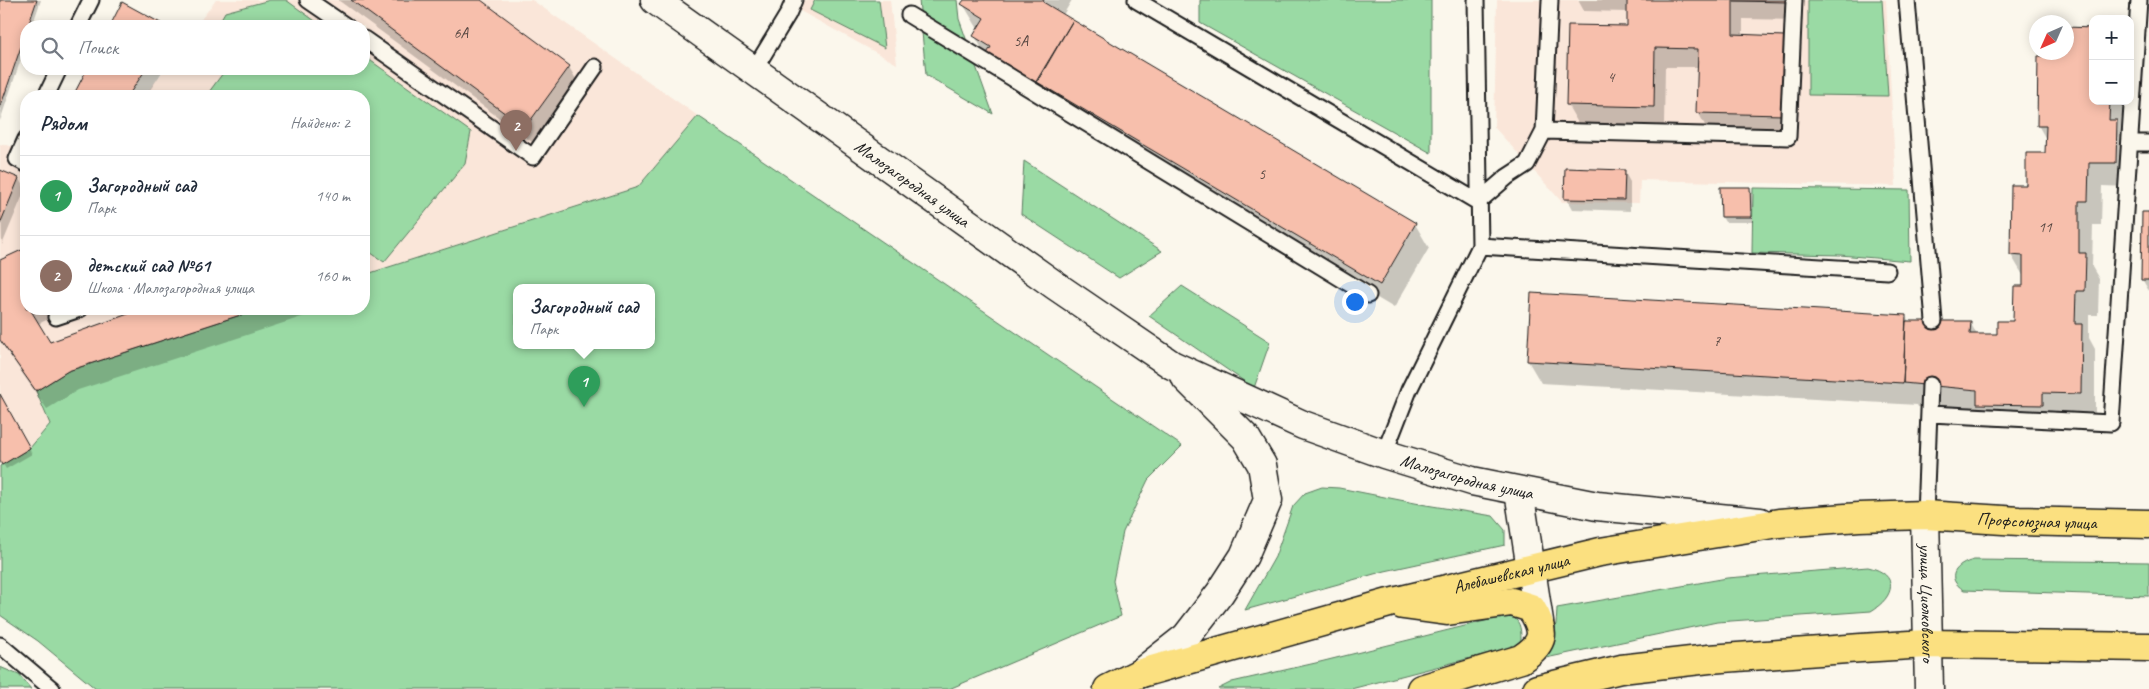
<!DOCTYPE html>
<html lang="ru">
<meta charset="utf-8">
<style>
:root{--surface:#fff;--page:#f2f2f3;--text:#1f2937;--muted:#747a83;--line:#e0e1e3;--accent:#111827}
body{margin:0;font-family:Caveat,sans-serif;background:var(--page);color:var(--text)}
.controls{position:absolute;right:15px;top:15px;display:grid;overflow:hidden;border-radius:10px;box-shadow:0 2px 12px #0003}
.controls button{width:45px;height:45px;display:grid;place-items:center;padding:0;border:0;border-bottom:1px solid var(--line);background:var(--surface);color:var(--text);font:25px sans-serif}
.compass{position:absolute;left:2029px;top:15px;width:45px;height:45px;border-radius:50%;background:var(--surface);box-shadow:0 2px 12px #0003;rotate:225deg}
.you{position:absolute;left:1354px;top:301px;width:18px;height:18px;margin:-12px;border:4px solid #fff;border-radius:50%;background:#1a73e8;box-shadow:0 0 0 8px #1a73e833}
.badge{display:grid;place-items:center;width:32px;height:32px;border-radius:50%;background:var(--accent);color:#fff;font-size:16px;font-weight:700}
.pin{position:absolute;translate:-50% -41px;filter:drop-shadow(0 1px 2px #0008)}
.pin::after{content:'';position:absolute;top:26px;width:18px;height:15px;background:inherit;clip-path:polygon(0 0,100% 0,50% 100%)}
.popup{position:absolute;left:513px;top:284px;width:142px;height:65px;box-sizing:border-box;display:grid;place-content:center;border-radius:10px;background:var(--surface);filter:drop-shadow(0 1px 4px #0005);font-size:16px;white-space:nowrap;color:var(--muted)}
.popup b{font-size:19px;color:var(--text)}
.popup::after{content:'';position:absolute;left:50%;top:100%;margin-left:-10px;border:10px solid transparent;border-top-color:var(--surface)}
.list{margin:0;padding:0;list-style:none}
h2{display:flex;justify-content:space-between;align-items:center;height:65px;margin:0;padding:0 20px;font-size:21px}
h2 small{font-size:16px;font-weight:400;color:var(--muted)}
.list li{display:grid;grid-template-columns:32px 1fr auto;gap:15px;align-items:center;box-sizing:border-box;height:80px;padding:0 20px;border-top:1px solid var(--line)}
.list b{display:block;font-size:19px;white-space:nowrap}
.list p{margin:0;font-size:16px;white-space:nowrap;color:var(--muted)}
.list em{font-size:16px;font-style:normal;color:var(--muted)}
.icon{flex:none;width:28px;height:28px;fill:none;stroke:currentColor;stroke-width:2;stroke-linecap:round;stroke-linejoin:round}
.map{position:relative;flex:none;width:2149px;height:689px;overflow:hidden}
.search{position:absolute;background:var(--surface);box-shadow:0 2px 12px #0003;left:20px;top:20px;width:350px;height:55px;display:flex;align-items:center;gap:12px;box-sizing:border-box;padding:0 18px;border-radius:20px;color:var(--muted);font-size:19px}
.panel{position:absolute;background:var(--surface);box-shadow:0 2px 12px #0003;left:20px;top:90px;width:350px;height:225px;border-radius:20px}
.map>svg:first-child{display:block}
.built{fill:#fae6d9}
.green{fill:#9adaa4;stroke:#5b7b60;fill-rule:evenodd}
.shadow{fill:#0003}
.building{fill:#f7bfac;stroke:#1c1c1c}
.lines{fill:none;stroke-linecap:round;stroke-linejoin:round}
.service-casing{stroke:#1c1c1c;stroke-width:19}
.minor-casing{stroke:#1c1c1c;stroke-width:31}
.tertiary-casing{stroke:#1c1c1c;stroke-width:31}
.primary-casing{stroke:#1c1c1c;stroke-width:31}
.service{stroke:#fbf7ec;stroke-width:15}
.minor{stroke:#fbf7ec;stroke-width:28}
.tertiary{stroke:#fbf7ec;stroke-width:28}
.primary{stroke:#fbe080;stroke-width:28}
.labels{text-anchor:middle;stroke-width:5;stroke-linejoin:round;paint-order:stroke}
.number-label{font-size:15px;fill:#534540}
.street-label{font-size:18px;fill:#1c1c1c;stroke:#fbf7ec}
</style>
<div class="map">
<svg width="2149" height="689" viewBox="0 0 2149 689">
<rect width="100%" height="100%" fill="#fbf7ec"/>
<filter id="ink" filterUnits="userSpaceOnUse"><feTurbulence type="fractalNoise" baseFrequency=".02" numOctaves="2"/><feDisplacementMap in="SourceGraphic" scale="10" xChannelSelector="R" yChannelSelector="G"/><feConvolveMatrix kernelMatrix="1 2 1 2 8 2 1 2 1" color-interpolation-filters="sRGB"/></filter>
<g filter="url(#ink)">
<path class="built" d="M 216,0 L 532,0 L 698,116 L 638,187 L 364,275 L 364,96 L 144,96 L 165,69 L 364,69 L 364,26 L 196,26 Z
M 782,0 L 890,0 L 897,64 L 791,6 Z
M 1497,0 L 1886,0 L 1896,186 L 1640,180 L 1639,203 L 1562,202 L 1494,127 Z
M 0,144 L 26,149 L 26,309 L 259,309 L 68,371 L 36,391 L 50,423 L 30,448 L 0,466 Z"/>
<path class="green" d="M 270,0 L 286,0 L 322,26 L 217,26 L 225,12 Z
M 815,0 L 879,0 L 885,48 L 810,10 Z
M 919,0 L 957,0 L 959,19 L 993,114 L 926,75 Z
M 1200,0 L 1431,0 L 1431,153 L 1200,23 Z
M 1808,0 L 1882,0 L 1888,96 L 1808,95 Z
M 364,56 L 471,132 L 465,164 L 384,262 L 364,248 L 364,96 L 206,96 L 226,69 L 364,69 Z
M 698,116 L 1182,446 L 1148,480 L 1123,532 L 1113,581 L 1121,616 L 949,689 L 96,689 L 38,641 L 0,615 L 0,466 L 30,448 L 50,424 L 36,391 L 68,371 L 259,309 L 364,309 L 364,275 L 638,187 ZM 516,288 L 652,288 L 652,346 L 516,346 Z
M 1024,161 L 1162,251 L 1119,278 L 1021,214 Z
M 1753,188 L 1909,190 L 1910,261 L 1840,255 L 1752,253 Z
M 1182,286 L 1270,342 L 1254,388 L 1149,316 Z
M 1322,487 L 1339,488 L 1420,504 L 1493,516 L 1505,530 L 1505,545 L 1385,571 L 1245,610 L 1275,557 L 1293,506 L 1305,493 Z
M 1974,560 L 2149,562 L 2149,596 L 1964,590 C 1944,578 1956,564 1974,560 Z
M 1868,567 C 1900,574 1895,597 1871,611 L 1717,622 L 1541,659 C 1555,640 1556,631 1557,608 L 1727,578 Z
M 1509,615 C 1520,620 1521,627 1521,640 L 1513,647 L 1351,689 L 1218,689 L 1232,682 L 1320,662 Z
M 0,667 L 19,675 L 31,689 L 0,689 Z"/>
<path class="shadow" d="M 0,0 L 41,0 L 32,26 L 26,26 L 26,44 L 0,121 Z
M 338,0 L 478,0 L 569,67 L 580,86 L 536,145 Z
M 966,0 L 1072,0 L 1063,15 L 1415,224 L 1429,248 L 1394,308 L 1055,107 L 988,60 L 975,36 L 978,29 L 963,4 Z
M 1578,0 L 1799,0 L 1798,20 L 1743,19 L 1743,36 L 1784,37 L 1794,56 L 1793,133 L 1708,131 L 1698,112 L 1699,67 L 1665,67 L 1664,125 L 1578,123 L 1567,104 L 1628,27 L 1628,12 L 1584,11 Z
M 123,4 L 164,26 L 111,26 Z
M 89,69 L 164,69 L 146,96 L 74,96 Z
M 2093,101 L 2123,101 L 2122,133 L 2130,145 L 2129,187 L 2102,186 L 2101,225 L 2093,225 L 2092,267 L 2099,279 L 2098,315 L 2089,315 L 2089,338 L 2095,349 L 2095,417 L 2056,416 L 2056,428 L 1992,427 L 1984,413 L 1918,407 L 1917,405 L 1541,383 L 1528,361 L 1906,316 L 1909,322 L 1970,322 L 1977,335 L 1998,336 L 2014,322 L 2024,287 L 2024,277 L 2011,255 L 2013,186 L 2027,186 L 2047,154 L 2047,141 L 2038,125 Z
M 0,171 L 19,179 L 25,190 L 2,245 Z
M 1624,171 L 1630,182 L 1630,211 L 1572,209 L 1566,198 Z
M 1749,188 L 1752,193 L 1753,222 L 1725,222 L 1722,217 Z
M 2149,213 L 2149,291 L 2142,279 Z
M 26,250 L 26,309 L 69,309 L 38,324 L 49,343 L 146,309 L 326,309 L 78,390 L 47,409 L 0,341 L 0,261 Z
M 0,396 L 32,454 L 6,469 L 0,459 Z"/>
<path class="building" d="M 0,0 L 37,0 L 0,108 Z
M 351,0 L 481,0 L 570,66 L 525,128 Z
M 964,0 L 1044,0 L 1043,2 L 1073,20 L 1034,85 L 986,55 L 991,47 L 973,36 L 984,18 L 961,4 Z
M 1627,0 L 1788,0 L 1788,2 L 1733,1 L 1733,34 L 1784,36 L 1783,115 L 1696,113 L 1698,49 L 1655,48 L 1654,107 L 1566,105 L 1568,25 L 1627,26 Z
M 122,2 L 166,26 L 110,26 Z
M 1073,20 L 1416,223 L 1380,285 L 1037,82 Z
M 2066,27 L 2093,28 L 2093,101 L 2110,101 L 2109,120 L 2117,120 L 2116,163 L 2089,163 L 2088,201 L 2079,201 L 2079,253 L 2086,253 L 2085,291 L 2076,291 L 2075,324 L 2082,324 L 2081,394 L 2043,393 L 2043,405 L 1977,404 L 1977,390 L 1903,383 L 1906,321 L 1971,321 L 1970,334 L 1997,334 L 1997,321 L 2013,321 L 2014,286 L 2023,286 L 2023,256 L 2010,255 L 2011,185 L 2026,185 L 2026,153 L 2045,153 L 2046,126 L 2037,126 L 2038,56 L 2050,56 L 2050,52 L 2066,52 Z
M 87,69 L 146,69 L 128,96 L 73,96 Z
M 1565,168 L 1625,170 L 1624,200 L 1564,199 Z
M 0,170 L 19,178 L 0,224 Z
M 1720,187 L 1750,187 L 1751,217 L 1721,217 Z
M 2142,212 L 2149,212 L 2149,280 L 2141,280 Z
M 26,248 L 26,309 L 30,309 L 50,342 L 142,309 L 259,309 L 68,371 L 36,391 L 0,340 L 0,260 Z
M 1531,293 L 1906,315 L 1903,383 L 1527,361 Z
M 0,394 L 30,448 L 2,465 L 0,461 Z"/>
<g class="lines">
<g class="service-casing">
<path id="service" d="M 308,0 L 346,26
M 1136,0 L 1478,202
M 1907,0 L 1934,321
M 909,15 L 1368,295
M 78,26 L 91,0
M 364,39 L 533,157 L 595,67
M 754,70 L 788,14 L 794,0
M 46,96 L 59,69
M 1544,131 L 1788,137 L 1794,0
M 26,139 L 17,159 L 26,164
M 2130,143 L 2149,143
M 1478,202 L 1507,177 L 1527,164 L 1544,131 L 1550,0
M 1480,246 L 1887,271
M 56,317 L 80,309
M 1930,414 L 2111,423 L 2139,0
M 1384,454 L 1409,390 L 1480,246 L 1476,0
M 1925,515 L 1930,385
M 0,645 L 52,689"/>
</g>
<g class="minor-casing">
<g id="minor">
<path id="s1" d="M 1925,515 L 1929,689"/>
</g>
</g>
<g class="tertiary-casing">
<g id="tertiary">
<path id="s2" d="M 655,0 L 1056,286 L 1172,365 L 1303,425 L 1384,454 L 1472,481 L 1597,506 L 1760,522"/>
<path d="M 1519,491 L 1539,621"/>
<path d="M 1139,674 L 1186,637 L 1220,593 L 1244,556 L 1268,500 L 1262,465 L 1246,438 L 1186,378"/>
</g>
</g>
<g class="primary-casing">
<g id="primary">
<path d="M 1403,605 L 1447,611 L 1512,602 L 1531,608 C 1546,632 1545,643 1521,659 L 1421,689"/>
<path id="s3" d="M 1108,689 L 1138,674 L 1389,603 L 1600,552 L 1779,523 L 1859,517 L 1925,515 L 2019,521 L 2149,524"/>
<path d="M 1537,689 L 1621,669 L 1709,659 L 1861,648 L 1927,644 L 2149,647"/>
</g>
</g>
<use href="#service" class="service"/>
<use href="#minor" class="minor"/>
<use href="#tertiary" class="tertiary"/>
<use href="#primary" class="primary"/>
</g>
</g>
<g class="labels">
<g class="number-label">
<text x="461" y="38">6А</text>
<text x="1021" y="46">5А</text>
<text x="1611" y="82">4</text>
<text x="1262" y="179">5</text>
<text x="2045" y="232">11</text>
<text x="1717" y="346">7</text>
</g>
<g class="street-label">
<text dy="6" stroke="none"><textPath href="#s2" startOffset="316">Малозагородная улица</textPath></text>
<text dy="6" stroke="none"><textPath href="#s2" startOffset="949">Малозагородная улица</textPath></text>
<text dy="6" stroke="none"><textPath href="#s3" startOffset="951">Профсоюзная улица</textPath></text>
<text dy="6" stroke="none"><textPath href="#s3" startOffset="420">Алебашевская улица</textPath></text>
<text dy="6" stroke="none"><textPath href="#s1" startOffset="88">улица Циолковского</textPath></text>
</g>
</g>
</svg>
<div class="controls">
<button>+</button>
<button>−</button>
</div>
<svg class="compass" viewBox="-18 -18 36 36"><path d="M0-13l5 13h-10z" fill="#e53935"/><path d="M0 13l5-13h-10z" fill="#747a83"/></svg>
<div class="you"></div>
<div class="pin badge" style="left:584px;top:407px;background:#2e9e5b">1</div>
<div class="popup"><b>Загородный сад</b>Парк</div>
<div class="pin badge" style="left:516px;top:151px;background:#8d6e63">2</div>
<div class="search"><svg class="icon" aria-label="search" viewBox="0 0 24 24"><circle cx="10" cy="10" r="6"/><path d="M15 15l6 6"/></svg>Поиск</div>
<section class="panel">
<h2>Рядом<small>Найдено: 2</small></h2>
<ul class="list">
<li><span class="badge" style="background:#2e9e5b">1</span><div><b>Загородный сад</b><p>Парк</p></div><em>140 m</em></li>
<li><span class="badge" style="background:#8d6e63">2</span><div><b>детский сад №61</b><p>Школа · Малозагородная улица</p></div><em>160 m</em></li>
</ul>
</section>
</div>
